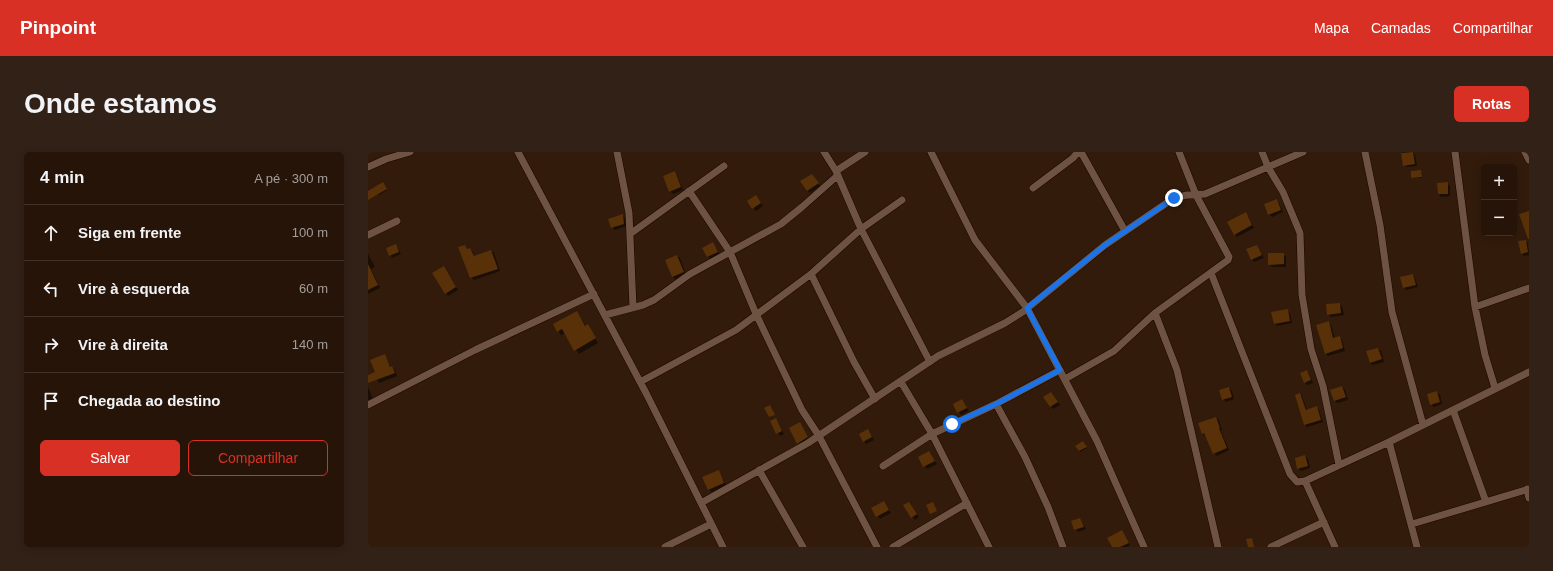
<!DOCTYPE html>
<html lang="pt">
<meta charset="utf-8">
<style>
:root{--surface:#261408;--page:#322116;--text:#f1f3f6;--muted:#a49e9c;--line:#423329;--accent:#d93025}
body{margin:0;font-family:Arial,sans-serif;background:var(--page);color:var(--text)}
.controls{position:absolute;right:12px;top:12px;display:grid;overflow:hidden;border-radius:6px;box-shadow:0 2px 10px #0003}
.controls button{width:36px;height:36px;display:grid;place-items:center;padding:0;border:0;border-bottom:1px solid var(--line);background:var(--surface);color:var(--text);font:20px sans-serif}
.stop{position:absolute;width:12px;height:12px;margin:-9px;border:3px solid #1a73e8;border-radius:50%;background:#fff}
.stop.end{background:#1a73e8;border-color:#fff;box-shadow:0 1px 4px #0008}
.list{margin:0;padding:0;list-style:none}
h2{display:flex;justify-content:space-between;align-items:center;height:52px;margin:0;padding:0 16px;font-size:17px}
h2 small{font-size:13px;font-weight:400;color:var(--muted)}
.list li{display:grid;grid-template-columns:26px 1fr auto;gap:12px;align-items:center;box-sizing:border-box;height:56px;padding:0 16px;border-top:1px solid var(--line)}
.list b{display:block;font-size:15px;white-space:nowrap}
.list em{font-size:13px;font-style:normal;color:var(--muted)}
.actions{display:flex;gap:8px;padding:12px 16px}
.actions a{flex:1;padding:9px 0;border:1px solid var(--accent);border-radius:6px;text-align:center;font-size:14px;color:var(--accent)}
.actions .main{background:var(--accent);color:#fff}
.icon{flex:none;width:22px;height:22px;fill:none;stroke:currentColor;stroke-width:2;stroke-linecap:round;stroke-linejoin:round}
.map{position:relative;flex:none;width:1161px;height:395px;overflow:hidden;border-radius:6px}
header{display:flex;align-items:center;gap:24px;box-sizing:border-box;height:56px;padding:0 20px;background:var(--accent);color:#fff}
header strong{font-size:19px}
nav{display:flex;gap:22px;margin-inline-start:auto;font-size:14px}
.intro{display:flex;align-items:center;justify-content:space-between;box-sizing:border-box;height:96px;padding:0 24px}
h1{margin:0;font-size:28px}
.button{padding:10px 18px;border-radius:6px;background:var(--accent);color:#fff;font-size:14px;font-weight:700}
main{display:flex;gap:24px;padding:0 24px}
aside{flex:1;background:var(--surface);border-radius:6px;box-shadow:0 2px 10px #0003}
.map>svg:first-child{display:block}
.shadow{fill:#0007}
.building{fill:#583108}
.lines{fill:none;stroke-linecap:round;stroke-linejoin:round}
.minor-casing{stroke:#190500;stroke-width:8}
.minor{stroke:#6e5342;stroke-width:7}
.route{stroke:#1a73e8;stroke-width:5}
</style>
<header>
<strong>Pinpoint</strong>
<nav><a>Mapa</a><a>Camadas</a><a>Compartilhar</a></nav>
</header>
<div class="intro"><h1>Onde estamos</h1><a class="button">Rotas</a></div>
<main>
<aside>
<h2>4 min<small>A pé · 300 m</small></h2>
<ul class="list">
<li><svg class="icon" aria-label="ahead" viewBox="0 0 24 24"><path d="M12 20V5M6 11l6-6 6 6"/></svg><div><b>Siga em frente</b></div><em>100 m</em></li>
<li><svg class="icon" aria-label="left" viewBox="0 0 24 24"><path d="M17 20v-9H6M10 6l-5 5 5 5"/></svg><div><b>Vire à esquerda</b></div><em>60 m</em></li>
<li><svg class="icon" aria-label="right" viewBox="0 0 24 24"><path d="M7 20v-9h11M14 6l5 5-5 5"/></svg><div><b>Vire à direita</b></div><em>140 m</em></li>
<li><svg class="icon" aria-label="arrive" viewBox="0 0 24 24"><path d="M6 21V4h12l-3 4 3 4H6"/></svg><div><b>Chegada ao destino</b></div></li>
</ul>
<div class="actions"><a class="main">Salvar</a><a>Compartilhar</a></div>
</aside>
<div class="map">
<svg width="1161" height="395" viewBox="0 0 1161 395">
<rect width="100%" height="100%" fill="#321b0b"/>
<path class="shadow" d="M 1034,0 L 1045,0 L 1047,3 L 1049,14 L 1039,15 L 1036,13 Z
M 1053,19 L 1054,26 L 1044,25 Z
M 306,20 L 309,23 L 315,38 L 305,42 L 302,39 Z
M 444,23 L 452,34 L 442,41 L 439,38 Z
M 1079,31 L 1082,34 L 1082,44 L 1073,45 L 1071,42 Z
M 16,33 L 19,38 L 11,43 L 10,42 Z
M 390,47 L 395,54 L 388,59 L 385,56 Z
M 909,48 L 911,51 L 915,60 L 904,65 L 901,62 Z
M 255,63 L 257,66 L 259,74 L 247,78 L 244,75 Z
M 880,64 L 886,76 L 869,85 L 867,82 Z
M 1157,89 L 1160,92 L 1161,103 L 1156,104 L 1154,101 Z
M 345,91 L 352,103 L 342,107 L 335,96 Z
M 28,93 L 33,102 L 24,106 L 19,96 Z
M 97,94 L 100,98 L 102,97 L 105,100 L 107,105 L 123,99 L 126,101 L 132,119 L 106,128 L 103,125 Z
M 889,94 L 896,106 L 886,110 L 884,107 Z
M 0,102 L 7,115 L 3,117 L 12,136 L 0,142 Z
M 915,102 L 918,105 L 918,115 L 904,115 L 901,112 Z
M 309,104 L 312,106 L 318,123 L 307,127 L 305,125 Z
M 78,118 L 90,138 L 80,144 L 78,141 Z
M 1045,123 L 1047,126 L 1050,135 L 1038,138 L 1036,135 Z
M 972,152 L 974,154 L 976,163 L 963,165 L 960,162 Z
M 919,158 L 922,161 L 924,171 L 909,174 L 907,172 Z
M 209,161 L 218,174 L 220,173 L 223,176 L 221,176 L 230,191 L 211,202 L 197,181 L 193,183 L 186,172 Z
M 960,170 L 963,173 L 967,187 L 971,185 L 974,188 L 977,199 L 960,204 L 957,201 Z
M 1010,197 L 1013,199 L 1016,210 L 1005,213 L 1002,211 Z
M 16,203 L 23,215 L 27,218 L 29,224 L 11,231 L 6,222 L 9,221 Z
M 939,219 L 941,222 L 945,231 L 939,233 L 937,230 Z
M 0,235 L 5,247 L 0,249 Z
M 974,235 L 977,238 L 980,248 L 969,251 L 967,249 Z
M 861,236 L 864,239 L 866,247 L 858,250 L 855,247 Z
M 1069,240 L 1072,243 L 1074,252 L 1066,255 L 1063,252 Z
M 932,242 L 934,244 L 939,258 L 949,255 L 951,258 L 955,270 L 939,275 L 937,272 Z
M 685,244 L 692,253 L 685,257 L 676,246 Z
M 594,248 L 601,259 L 593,263 L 586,252 Z
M 848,266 L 851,268 L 854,279 L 853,279 L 861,298 L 849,304 L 846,301 L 839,284 L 837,284 L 835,282 Z
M 408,267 L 416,282 L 412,284 L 403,269 Z
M 432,271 L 442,288 L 432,293 L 429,291 Z
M 500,278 L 506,288 L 498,292 L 492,282 Z
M 716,291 L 719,296 L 712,300 L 709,294 Z
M 561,300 L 569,312 L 559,317 L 551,305 Z
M 937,304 L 940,307 L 942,316 L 933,319 L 930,316 Z
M 350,320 L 358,333 L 343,340 L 341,337 Z
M 516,350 L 523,361 L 512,367 L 504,357 Z
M 541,351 L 551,365 L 547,368 L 537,353 Z
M 712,367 L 718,377 L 710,380 L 704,370 Z
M 754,379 L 762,393 L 759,395 L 745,395 Z"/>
<path class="building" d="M 1045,0 L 1047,12 L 1035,14 L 1033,1 Z
M 1053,18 L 1054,25 L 1043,26 L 1043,19 Z
M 307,19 L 313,35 L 301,40 L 295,24 Z
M 444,22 L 451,31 L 439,39 L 432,29 Z
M 15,30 L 19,37 L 0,48 L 0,39 Z
M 1080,30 L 1080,42 L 1070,42 L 1069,31 Z
M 388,43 L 393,51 L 384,57 L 379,49 Z
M 909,47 L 913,58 L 900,63 L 896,52 Z
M 1161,59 L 1161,87 L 1160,87 L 1151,62 Z
M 878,60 L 884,73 L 866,83 L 859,70 Z
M 255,62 L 256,72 L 243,76 L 240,67 Z
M 1158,88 L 1160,100 L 1153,102 L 1150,89 Z
M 345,90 L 350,100 L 339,105 L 334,96 Z
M 28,92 L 31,100 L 21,104 L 18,96 Z
M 97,93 L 99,97 L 102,96 L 106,104 L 123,98 L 130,117 L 102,126 L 90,95 Z
M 889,93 L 894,103 L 883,108 L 878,97 Z
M 900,101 L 916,101 L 916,112 L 900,113 Z
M 309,103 L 316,120 L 304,125 L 297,108 Z
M 0,112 L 10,133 L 0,138 Z
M 76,114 L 88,135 L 77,142 L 64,121 Z
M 1045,122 L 1048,133 L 1035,136 L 1032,125 Z
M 972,151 L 973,161 L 959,163 L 958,152 Z
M 920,157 L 922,169 L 906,172 L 903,160 Z
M 209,159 L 217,174 L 220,172 L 228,186 L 206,199 L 194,177 L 189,180 L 185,172 Z
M 961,169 L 965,186 L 972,184 L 975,196 L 957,202 L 948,173 Z
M 1010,196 L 1014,207 L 1002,211 L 998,199 Z
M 17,202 L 22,215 L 24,214 L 27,221 L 0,231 L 0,223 L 7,220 L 2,208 Z
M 939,218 L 943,228 L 936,231 L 932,221 Z
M 974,234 L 978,245 L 966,249 L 962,238 Z
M 861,235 L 864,245 L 854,248 L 851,238 Z
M 1069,239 L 1072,250 L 1062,253 L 1059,242 Z
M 683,240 L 690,250 L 682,255 L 675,245 Z
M 932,241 L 938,258 L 949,254 L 953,268 L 936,273 L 927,243 Z
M 594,247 L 599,256 L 589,261 L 585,252 Z
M 402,253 L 407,263 L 401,265 L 396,256 Z
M 848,265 L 852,276 L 851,276 L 859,296 L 845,302 L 836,281 L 834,282 L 830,271 Z
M 408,266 L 414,279 L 408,282 L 402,269 Z
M 432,270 L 440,285 L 429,292 L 421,276 Z
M 500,277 L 504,285 L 495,290 L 491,282 Z
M 715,289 L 719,295 L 711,299 L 707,294 Z
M 561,299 L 567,309 L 555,315 L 550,305 Z
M 937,303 L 940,314 L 929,317 L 927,306 Z
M 351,318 L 356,331 L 340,338 L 334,325 Z
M 516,349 L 521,358 L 508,365 L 503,356 Z
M 541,350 L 549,362 L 543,366 L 535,353 Z
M 565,350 L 569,359 L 562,362 L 558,353 Z
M 712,366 L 716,375 L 706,378 L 703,369 Z
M 754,378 L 761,391 L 752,395 L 744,395 L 739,386 Z
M 884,386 L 886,395 L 880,395 L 878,387 Z"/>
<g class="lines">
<g class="minor-casing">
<path id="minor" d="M 150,0 L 278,241 L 355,395
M 249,0 L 261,61 L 265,155
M 456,0 L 468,19 L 493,77 L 562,210
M 563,0 L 607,88 L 659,156 L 729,289 L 776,395
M 713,0 L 757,79
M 894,0 L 900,15 L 915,40 L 932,81 L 934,143 L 943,197 L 955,234 L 971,313
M 997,0 L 1012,73 L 1024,160 L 1055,273
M 1087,0 L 1107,155 L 1117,203 L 1127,236
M 1157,0 L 1161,8
M 0,15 L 18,7 L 42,0
M 468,19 L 497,0
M 665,36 L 705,6 L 710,0
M 321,39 L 362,100 L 388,162 L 434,258 L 451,284 L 509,395
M 262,82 L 356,14
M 0,83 L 29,69
M 843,121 L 922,322 L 929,330 L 937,329 L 1021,290 L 1161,220
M 443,122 L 486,210 L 507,247
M 1107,155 L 1161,136
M 787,161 L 809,218 L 850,395
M 237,163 L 275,153 L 286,148 L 322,122 L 413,72 L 434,55 L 469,24
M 697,227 L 746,199 L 787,161 L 860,108 L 861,105 L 828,43 L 811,0
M 272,230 L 368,178 L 443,122 L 493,77 L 534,48
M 533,230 L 564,282 L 621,395
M 628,252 L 657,305 L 680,355 L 695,395
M 0,253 L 107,198 L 226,142
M 1085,258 L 1118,350
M 1021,290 L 1049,395
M 515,314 L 564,282 L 628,252 L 692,218
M 391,318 L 435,395
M 937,329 L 967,395
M 1159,337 L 1161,346
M 333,351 L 440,291 L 570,204 L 637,171 L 656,159 L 737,93 L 806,46 L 819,43 L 837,42 L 935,0
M 1044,372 L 1161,337
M 297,395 L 343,372
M 525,395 L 599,351
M 903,395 L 956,370"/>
</g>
<use href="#minor" class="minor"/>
</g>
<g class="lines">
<path class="route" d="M 584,272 L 628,252 L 692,218 L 659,156 L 737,93 L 806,46"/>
</g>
</svg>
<div class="controls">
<button>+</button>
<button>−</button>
</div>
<div class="stop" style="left:584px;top:272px"></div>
<div class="stop end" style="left:806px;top:46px"></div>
</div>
</main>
